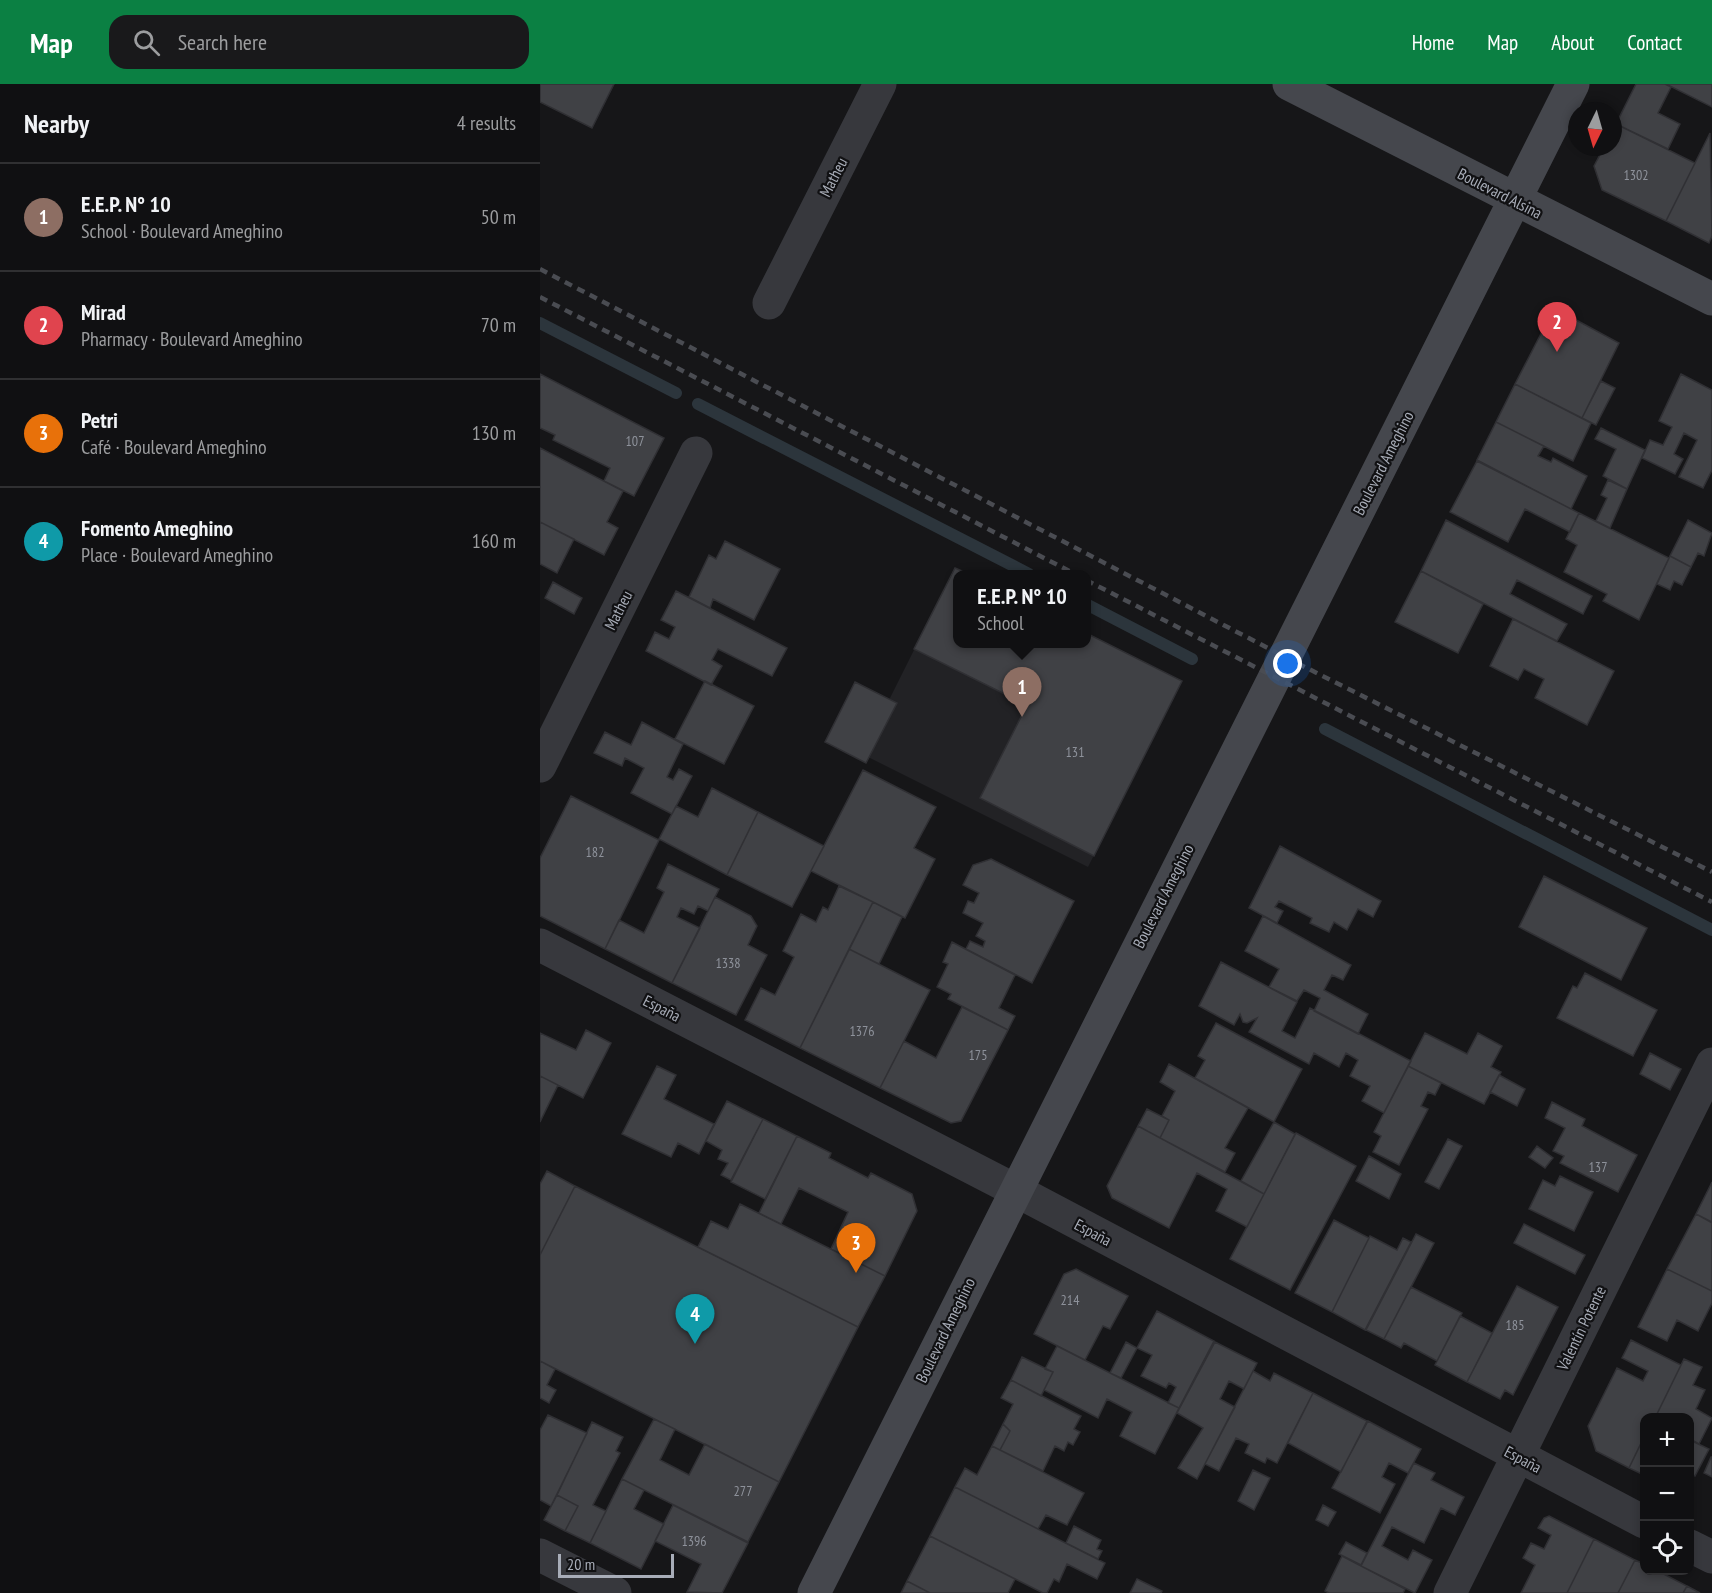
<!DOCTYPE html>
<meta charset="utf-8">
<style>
:root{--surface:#101012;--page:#19191b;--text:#f1f3f6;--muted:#9c9d9f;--line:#303032;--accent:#0b8043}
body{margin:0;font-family:"PT Sans Narrow",sans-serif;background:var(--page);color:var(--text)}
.controls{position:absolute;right:18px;bottom:18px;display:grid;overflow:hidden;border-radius:12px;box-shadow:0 3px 9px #0003}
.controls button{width:54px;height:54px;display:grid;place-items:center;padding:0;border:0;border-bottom:2px solid var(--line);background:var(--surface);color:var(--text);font:30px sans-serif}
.compass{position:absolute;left:1028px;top:18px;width:54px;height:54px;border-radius:50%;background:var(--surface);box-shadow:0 3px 9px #0003;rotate:185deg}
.scale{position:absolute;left:18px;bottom:15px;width:116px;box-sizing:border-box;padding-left:6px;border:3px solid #a8adb8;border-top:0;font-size:16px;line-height:21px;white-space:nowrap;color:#a8adb8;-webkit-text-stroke:4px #111113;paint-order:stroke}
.you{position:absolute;left:748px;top:580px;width:21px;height:21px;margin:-15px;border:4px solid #fff;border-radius:50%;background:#1a73e8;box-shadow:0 0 0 9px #1a73e833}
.badge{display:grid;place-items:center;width:39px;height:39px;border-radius:50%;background:var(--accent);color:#fff;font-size:20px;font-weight:700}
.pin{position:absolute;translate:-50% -50px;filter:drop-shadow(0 2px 3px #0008)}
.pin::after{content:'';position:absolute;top:32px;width:21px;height:18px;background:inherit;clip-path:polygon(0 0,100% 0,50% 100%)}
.popup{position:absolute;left:413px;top:486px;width:138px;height:78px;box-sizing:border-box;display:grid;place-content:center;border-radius:12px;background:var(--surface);filter:drop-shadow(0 2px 4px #0005);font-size:20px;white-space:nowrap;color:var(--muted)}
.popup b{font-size:22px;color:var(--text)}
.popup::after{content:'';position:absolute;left:50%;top:100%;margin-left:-12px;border:12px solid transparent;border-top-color:var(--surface)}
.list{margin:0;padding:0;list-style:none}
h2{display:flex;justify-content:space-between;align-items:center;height:78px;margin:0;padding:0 24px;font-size:26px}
h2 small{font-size:20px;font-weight:400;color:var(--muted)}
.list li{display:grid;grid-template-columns:39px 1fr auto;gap:18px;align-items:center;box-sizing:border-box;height:108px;padding:0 24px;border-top:2px solid var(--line)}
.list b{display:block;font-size:22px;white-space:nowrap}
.list p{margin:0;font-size:20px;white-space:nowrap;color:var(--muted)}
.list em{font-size:20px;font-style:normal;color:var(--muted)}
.icon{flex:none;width:33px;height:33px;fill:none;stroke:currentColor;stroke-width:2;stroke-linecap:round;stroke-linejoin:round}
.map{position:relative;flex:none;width:1172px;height:1509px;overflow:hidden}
header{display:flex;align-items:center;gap:36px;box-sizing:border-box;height:84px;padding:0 30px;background:var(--accent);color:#fff}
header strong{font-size:28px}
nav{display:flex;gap:33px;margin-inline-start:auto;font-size:21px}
.search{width:420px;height:54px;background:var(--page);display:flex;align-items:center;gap:15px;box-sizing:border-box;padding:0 21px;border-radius:18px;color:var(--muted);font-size:22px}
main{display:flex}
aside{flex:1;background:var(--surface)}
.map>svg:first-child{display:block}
.built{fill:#222225}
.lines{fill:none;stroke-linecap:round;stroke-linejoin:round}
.stream{stroke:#2c353c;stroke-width:12}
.building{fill:#404145;stroke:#303034;stroke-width:1.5}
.minor{stroke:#37383d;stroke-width:33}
.secondary{stroke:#45474d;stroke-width:33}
.rail{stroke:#4a4c52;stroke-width:4.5;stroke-dasharray:8 6;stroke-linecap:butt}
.labels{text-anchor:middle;stroke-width:4.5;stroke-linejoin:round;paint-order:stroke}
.number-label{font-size:14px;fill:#8e929b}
.street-label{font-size:16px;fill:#a8adb8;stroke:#111113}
</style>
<header>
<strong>Map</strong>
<div class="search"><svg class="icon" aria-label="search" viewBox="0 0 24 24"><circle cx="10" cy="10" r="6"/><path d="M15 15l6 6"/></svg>Search here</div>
<nav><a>Home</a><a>Map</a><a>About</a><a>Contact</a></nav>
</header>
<main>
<aside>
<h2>Nearby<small>4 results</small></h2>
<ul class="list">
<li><span class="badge" style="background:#8d6e63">1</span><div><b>E.E.P. N° 10</b><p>School · Boulevard Ameghino</p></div><em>50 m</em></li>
<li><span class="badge" style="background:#e0444e">2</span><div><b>Mirad</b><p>Pharmacy · Boulevard Ameghino</p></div><em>70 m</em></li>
<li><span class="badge" style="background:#e8710a">3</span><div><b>Petri</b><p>Café · Boulevard Ameghino</p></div><em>130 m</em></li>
<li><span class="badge" style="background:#0f9aa8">4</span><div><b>Fomento Ameghino</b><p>Place · Boulevard Ameghino</p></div><em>160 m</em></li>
</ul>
</aside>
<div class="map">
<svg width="1172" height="1509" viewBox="0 0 1172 1509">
<rect width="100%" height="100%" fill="#161618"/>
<path class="built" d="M 415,484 L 429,490 L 418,490 L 418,560 L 546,560 L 547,549 L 642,597 L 548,783 L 322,670 Z"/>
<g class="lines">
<path class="stream" d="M 0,239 L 136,309
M 158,320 L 489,490
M 546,520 L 652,575
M 785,645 L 1172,846"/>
</g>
<path class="building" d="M 0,0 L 74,0 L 52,44 L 0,18 Z
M 1096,0 L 1125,0 L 1131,3 L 1118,29 L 1140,40 L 1128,65 L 1076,40 Z
M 1126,0 L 1172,0 L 1172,23 Z
M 1076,40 L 1155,79 L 1126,137 L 1062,106 L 1054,82 L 1064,63 L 1073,63 L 1073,46 Z
M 1170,49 L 1172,152 L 1169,159 L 1126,137 Z
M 1025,230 L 1079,259 L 1042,334 L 975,300 L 1008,236 Z
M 0,290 L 124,354 L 94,412 L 64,397 L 70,384 L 13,356 L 15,351 L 0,344 Z
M 1141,290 L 1172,306 L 1172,386 L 1163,404 L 1139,393 L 1157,356 L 1144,349 L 1134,370 L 1143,375 L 1135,390 L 1102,374 L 1110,356 L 1123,361 L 1132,343 L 1119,337 Z
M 1061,297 L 1075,304 L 1056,341 L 1042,334 Z
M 975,300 L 1051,339 L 1033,377 L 956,338 Z
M 956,338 L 1004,362 L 998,372 L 1011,378 L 1013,374 L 1047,392 L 1031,425 L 937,376 Z
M 1061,344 L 1105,366 L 1087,405 L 1063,392 L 1076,365 L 1055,355 Z
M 0,364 L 83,407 L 67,438 L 78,444 L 64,471 L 0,438 Z
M 937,377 L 1039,429 L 1030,448 L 985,425 L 968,458 L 910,428 Z
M 1068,396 L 1087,405 L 1070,444 L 1056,437 L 1067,414 L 1061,411 Z
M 1039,429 L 1129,474 L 1099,536 L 1063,517 L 1067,510 L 1024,488 L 1037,461 L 1026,455 Z
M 906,436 L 1052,512 L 1043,530 L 977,496 L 970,510 L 1027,540 L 1017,557 L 881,487 Z
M 1148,436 L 1172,449 L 1164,472 L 1158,469 L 1151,483 L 1130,472 Z
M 0,438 L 34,455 L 17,489 L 0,480 Z
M 185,457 L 240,485 L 214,536 L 173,515 L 170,524 L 149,513 L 169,471 L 176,475 Z
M 1130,472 L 1151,483 L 1142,501 L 1134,497 L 1130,506 L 1117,500 Z
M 415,484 L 429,490 L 418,490 L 418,560 L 546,560 L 546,549 L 642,597 L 554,772 L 440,714 L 487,621 L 374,565 Z
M 881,487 L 943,520 L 918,569 L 855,538 Z
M 13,498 L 42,514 L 34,530 L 5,514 Z
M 136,507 L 247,564 L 232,592 L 178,565 L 172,576 L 182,582 L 171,601 L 106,567 L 115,548 L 129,555 L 135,543 L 121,536 Z
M 973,535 L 1074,587 L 1047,641 L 995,614 L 1004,595 L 984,585 L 978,596 L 950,582 Z
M 165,597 L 214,622 L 184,680 L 135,655 Z
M 315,598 L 357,619 L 326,679 L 285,658 Z
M 102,638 L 143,660 L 127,693 L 133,696 L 139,685 L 152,692 L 132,730 L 91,709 L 104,684 L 85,674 L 82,682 L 54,669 L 65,648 L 91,661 Z
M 323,686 L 396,723 L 374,764 L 395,775 L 365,834 L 271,787 Z
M 172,704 L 218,728 L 187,791 L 119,755 L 136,722 L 158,733 Z
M 31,712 L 119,756 L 65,865 L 0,832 L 0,774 Z
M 218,728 L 284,762 L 252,823 L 187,791 Z
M 740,762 L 841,817 L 833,833 L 818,825 L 807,846 L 794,838 L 789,848 L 770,839 L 772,834 L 739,817 L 735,823 L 743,827 L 737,839 L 709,824 Z
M 451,775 L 534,817 L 492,899 L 426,865 L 430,857 L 443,863 L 445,857 L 436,852 L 443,839 L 423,829 L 428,817 L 434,819 L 439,809 L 423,801 L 433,781 Z
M 128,780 L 179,805 L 168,827 L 158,822 L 154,830 L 141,824 L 137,833 L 160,844 L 132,899 L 65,865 L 79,836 L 104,849 L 124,808 L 117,804 Z
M 1004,792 L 1107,844 L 1081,896 L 979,843 Z
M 299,802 L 333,818 L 260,964 L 205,936 L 221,904 L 235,911 L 254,873 L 243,867 L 261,830 L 276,838 L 283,823 L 288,826 Z
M 175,813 L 211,832 L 217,842 L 208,861 L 227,871 L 196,931 L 132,899 Z
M 333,818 L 362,833 L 339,880 L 309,865 Z
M 723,832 L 811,881 L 803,896 L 792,891 L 784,906 L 828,930 L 818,950 L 774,927 L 780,914 L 764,906 L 757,917 L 729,903 L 739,885 L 705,867 Z
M 412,858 L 475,891 L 459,924 L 475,932 L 468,946 L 408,915 L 411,910 L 397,903 L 408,880 L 403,878 Z
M 309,865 L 390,906 L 340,1004 L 260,964 Z
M 681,878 L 757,918 L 742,947 L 755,954 L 770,924 L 871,977 L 844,1029 L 822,1017 L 830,1002 L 810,992 L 818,976 L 806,969 L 799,983 L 774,969 L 769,980 L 709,948 L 717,934 L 707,939 L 703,938 L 700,930 L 694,941 L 659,922 Z
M 1045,889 L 1117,926 L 1093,972 L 1017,934 L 1033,902 L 1037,904 Z
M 422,923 L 468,946 L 421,1037 L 411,1039 L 340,1004 L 364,957 L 396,974 Z
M 676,939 L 762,985 L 734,1038 L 655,994 L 665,976 L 658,972 Z
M 46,946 L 71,959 L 43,1014 L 0,992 L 0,949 L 36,966 Z
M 885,949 L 927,970 L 938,949 L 962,962 L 951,983 L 961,988 L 944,1020 L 868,982 Z
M 1110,969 L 1141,985 L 1130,1006 L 1100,990 Z
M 629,980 L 708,1024 L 685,1064 L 695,1069 L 685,1088 L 620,1054 L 629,1036 L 622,1032 L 635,1007 L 620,998 Z
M 117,982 L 136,991 L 124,1015 L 174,1040 L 159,1070 L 138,1059 L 131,1073 L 82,1050 Z
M 868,982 L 901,999 L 895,1011 L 888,1008 L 881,1022 L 888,1025 L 859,1081 L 833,1068 L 841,1052 L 834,1048 Z
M 959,991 L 985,1005 L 977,1022 L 950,1008 Z
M 0,992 L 18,1001 L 0,1038 Z
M 187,1017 L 223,1035 L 191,1096 L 181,1091 L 188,1079 L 178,1075 L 182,1066 L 166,1057 Z
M 1012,1018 L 1045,1035 L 1042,1042 L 1097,1071 L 1078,1108 L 1020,1079 L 1024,1072 L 1013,1067 L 1025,1044 L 1005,1034 Z
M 607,1025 L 629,1036 L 620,1054 L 598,1042 Z
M 223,1035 L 257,1052 L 225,1115 L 191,1098 Z
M 734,1038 L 755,1050 L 724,1110 L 701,1097 Z
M 598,1042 L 724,1110 L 707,1143 L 676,1127 L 687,1105 L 657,1089 L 629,1144 L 572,1114 L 567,1102 Z
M 756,1049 L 816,1082 L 750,1206 L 690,1175 Z
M 257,1052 L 291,1069 L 289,1074 L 328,1094 L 331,1089 L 372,1110 L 377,1127 L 345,1192 L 291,1165 L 308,1128 L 259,1104 L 241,1140 L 219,1129 Z
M 908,1055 L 922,1062 L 899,1105 L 885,1098 Z
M 997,1062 L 1013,1074 L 1005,1084 L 989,1073 Z
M 829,1072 L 861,1090 L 849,1115 L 816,1097 Z
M 7,1087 L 35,1102 L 0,1171 L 0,1100 Z
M 1020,1092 L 1053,1108 L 1034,1147 L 989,1125 L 1003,1096 L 1015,1102 Z
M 1172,1098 L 1172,1139 L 1156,1130 Z
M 35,1102 L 318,1243 L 239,1398 L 0,1277 L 0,1171 Z
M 200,1120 L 345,1192 L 318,1243 L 158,1163 L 171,1137 L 188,1145 Z
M 1156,1130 L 1172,1138 L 1172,1207 L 1127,1185 Z
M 794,1136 L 829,1154 L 792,1228 L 755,1209 Z
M 984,1140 L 1045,1171 L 1035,1190 L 974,1159 Z
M 876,1150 L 894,1159 L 844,1255 L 826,1246 Z
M 830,1152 L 857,1166 L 863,1154 L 871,1158 L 825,1246 L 792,1228 Z
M 536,1185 L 588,1212 L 570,1245 L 563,1242 L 545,1276 L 494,1250 L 524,1190 Z
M 1127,1185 L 1172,1207 L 1172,1219 L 1158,1247 L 1137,1236 L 1127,1257 L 1098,1243 Z
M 977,1202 L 1018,1223 L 973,1311 L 965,1306 L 960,1315 L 927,1298 Z
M 871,1203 L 922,1229 L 897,1277 L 864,1259 L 861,1264 L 844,1255 Z
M 617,1227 L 674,1257 L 639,1324 L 628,1319 L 636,1303 L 629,1299 L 626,1304 L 601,1292 L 612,1271 L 597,1264 Z
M 920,1232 L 952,1249 L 927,1298 L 895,1281 Z
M 1091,1256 L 1141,1281 L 1115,1334 L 1104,1334 L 1104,1353 L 1089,1384 L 1056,1367 L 1048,1342 L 1077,1284 L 1103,1297 L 1108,1287 L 1082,1274 Z
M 586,1258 L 597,1264 L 581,1294 L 570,1289 Z
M 675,1258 L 717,1279 L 704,1305 L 689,1297 L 680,1315 L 695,1323 L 657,1395 L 638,1384 L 663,1344 L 637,1329 Z
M 517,1262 L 639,1324 L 615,1370 L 580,1352 L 592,1328 L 567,1315 L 558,1334 L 504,1306 L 513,1288 L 505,1285 Z
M 482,1273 L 513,1288 L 501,1312 L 471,1296 Z
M 1144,1275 L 1162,1283 L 1153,1301 L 1165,1306 L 1156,1325 L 1172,1334 L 1159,1360 L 1152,1356 L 1150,1361 L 1150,1334 L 1115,1334 Z
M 0,1277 L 15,1285 L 7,1301 L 16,1306 L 9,1319 L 0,1314 Z
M 713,1287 L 730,1297 L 734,1289 L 773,1309 L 737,1379 L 727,1374 L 725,1379 L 705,1369 L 709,1360 L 696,1354 L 679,1387 L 665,1380 Z
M 471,1296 L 541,1332 L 534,1345 L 540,1348 L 533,1361 L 528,1358 L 524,1367 L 515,1362 L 503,1387 L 460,1366 L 470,1347 L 463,1340 L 473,1320 L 461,1314 Z
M 773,1309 L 827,1337 L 801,1388 L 748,1359 Z
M 8,1331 L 47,1349 L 11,1422 L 0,1416 L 0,1346 Z
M 114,1335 L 135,1345 L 120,1376 L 149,1391 L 165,1360 L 239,1398 L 208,1458 L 82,1395 Z
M 828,1337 L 881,1365 L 868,1389 L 849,1379 L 842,1393 L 855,1400 L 840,1429 L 792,1404 Z
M 52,1338 L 83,1353 L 76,1367 L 80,1369 L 53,1421 L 66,1427 L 50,1459 L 25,1447 L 38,1422 L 17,1411 Z
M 463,1340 L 470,1347 L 460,1366 L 452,1362 Z
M 1104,1353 L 1104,1391 L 1089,1384 Z
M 1152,1357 L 1169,1365 L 1155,1392 L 1151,1390 L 1150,1394 Z
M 452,1362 L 544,1409 L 527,1441 L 506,1431 L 498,1445 L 415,1403 L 425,1384 L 437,1391 Z
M 1171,1373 L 1172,1373 L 1172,1393 L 1164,1389 Z
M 874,1379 L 895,1389 L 891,1396 L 924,1413 L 915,1431 L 901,1424 L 884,1459 L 852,1443 L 842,1462 L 868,1476 L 873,1466 L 892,1476 L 875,1509 L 821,1482 Z
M 713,1386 L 730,1394 L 714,1426 L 698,1417 Z
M 82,1395 L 104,1406 L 94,1425 L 124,1440 L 101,1485 L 50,1459 Z
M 415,1403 L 565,1479 L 557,1495 L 527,1480 L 519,1498 L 514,1495 L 507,1509 L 503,1509 L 390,1452 Z
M 17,1411 L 38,1422 L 25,1447 L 4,1436 Z
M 133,1421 L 208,1459 L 182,1509 L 147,1508 L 161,1480 L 115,1457 Z
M 783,1421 L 796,1428 L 788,1442 L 776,1436 Z
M 1009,1432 L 1054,1455 L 1027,1509 L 981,1509 L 995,1481 L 983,1474 L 991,1459 L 1004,1465 L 1011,1451 L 998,1444 L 1004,1434 Z
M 534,1442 L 561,1456 L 557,1465 L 562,1467 L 558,1475 L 526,1459 Z
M 390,1452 L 475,1495 L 468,1509 L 390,1509 L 367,1497 Z
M 1054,1455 L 1095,1476 L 1078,1509 L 1027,1509 Z
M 806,1458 L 827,1469 L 821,1481 L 799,1470 Z
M 802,1472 L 865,1505 L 863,1509 L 789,1509 L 785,1507 Z
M 1095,1476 L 1104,1480 L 1104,1486 L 1116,1486 L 1147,1502 L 1143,1509 L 1078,1509 Z
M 597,1495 L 622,1507 L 621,1509 L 590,1509 Z
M 367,1497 L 390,1509 L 361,1509 Z
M 1147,1502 L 1160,1509 L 1143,1509 Z"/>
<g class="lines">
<path class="minor" d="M 229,219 L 340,0
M 0,682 L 156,369
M 0,861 L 475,1106 L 1104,1438
M 1150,1462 L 1172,1473
M 0,1471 L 75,1509
M 910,1509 L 1172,980"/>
<path class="secondary" d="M 749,0 L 1172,215
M 274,1509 L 1033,0"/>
<path class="rail" d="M 0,185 L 745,573 L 1172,788
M 0,213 L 535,490
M 546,496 L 1172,818"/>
</g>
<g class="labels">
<g class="number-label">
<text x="1096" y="96">1302</text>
<text x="95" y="362">107</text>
<text x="535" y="673">131</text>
<text x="55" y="773">182</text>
<text x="188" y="884">1338</text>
<text x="322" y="952">1376</text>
<text x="438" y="976">175</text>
<text x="1058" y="1088">137</text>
<text x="530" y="1221">214</text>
<text x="975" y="1246">185</text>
<text x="203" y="1412">277</text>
<text x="154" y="1462">1396</text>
</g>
<g class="street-label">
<text transform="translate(293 93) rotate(-63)" y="6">Matheu</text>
<text transform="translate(960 109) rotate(27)" y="6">Boulevard Alsina</text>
<text transform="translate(843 379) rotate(-63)" y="6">Boulevard Ameghino</text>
<text transform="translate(78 526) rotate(-63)" y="6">Matheu</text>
<text transform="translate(623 812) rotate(-63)" y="6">Boulevard Ameghino</text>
<text transform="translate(122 924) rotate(27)" y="6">España</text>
<text transform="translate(553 1148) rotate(28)" y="6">España</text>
<text transform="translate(1041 1244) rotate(-64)" y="6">Valentín Potente</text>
<text transform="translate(405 1246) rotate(-64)" y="6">Boulevard Ameghino</text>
<text transform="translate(983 1375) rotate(28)" y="6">España</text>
</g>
</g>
</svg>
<div class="controls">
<button>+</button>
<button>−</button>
<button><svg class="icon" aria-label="locate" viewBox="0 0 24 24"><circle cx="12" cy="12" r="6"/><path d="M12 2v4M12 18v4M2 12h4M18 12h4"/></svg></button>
</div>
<svg class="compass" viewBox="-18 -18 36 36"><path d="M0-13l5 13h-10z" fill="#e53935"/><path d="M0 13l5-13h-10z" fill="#9c9d9f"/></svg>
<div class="scale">20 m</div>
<div class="you"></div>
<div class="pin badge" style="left:482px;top:633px;background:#8d6e63">1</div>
<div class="popup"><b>E.E.P. N° 10</b>School</div>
<div class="pin badge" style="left:1017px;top:268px;background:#e0444e">2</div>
<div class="pin badge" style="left:316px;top:1189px;background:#e8710a">3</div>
<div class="pin badge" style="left:155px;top:1260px;background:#0f9aa8">4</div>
</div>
</main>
